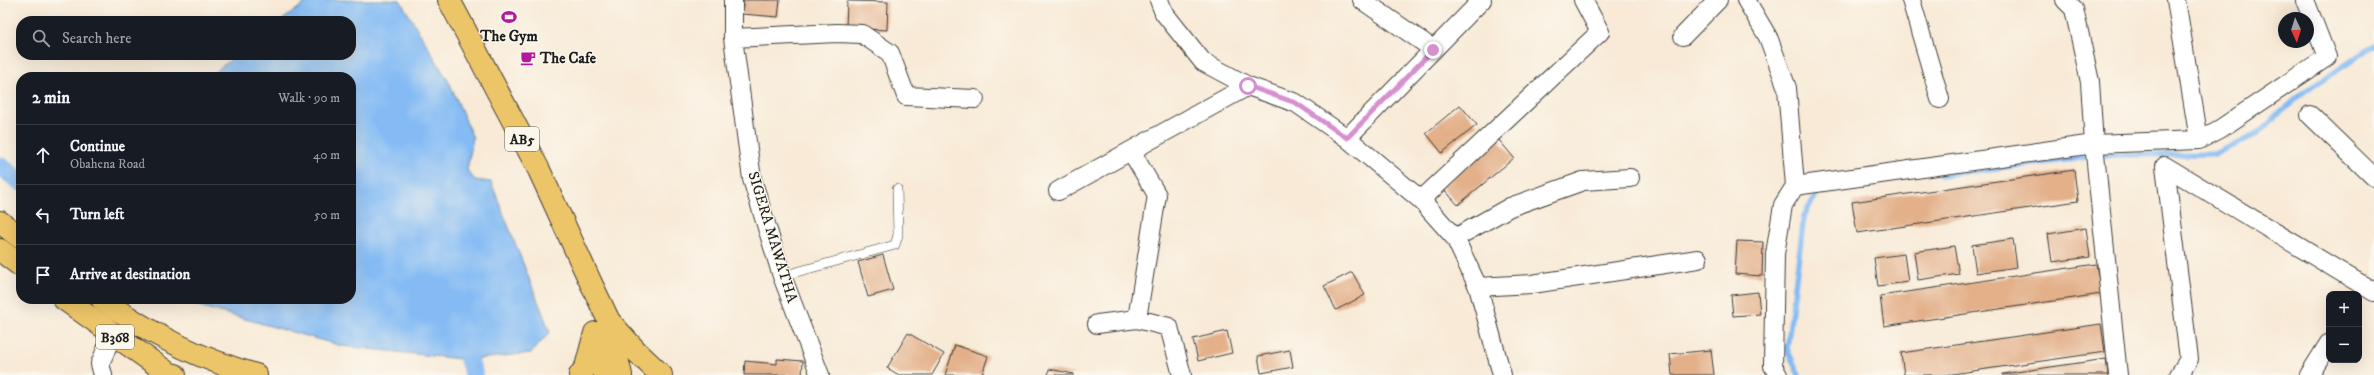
<!DOCTYPE html>
<meta charset="utf-8">
<style>
:root{--surface:#171b24;--page:#20242c;--text:#f1f3f6;--muted:#9ea1a6;--line:#363941}
body{margin:0;font-family:"IM FELL DW Pica",serif;background:var(--page);color:var(--text)}
.controls{position:absolute;right:12px;bottom:12px;display:grid;overflow:hidden;border-radius:8px;box-shadow:0 4px 16px #0002}
.controls button{width:36px;height:36px;display:grid;place-items:center;padding:0;border:0;border-bottom:1px solid var(--line);background:var(--surface);color:var(--text);font:20px sans-serif}
.compass{position:absolute;left:2278px;top:12px;width:36px;height:36px;border-radius:50%;background:var(--surface);box-shadow:0 4px 16px #0002;rotate:176deg}
.stop{position:absolute;width:12px;height:12px;margin:-9px;border:3px solid #d690ce;border-radius:50%;background:#fff}
.stop.end{background:#d690ce;border-color:#fff;box-shadow:0 1px 4px #0008}
.list{margin:0;padding:0;list-style:none}
h2{display:flex;justify-content:space-between;align-items:center;height:52px;margin:0;padding:0 16px;font-size:17px}
h2 small{font-size:13px;font-weight:400;color:var(--muted)}
.list li{display:grid;grid-template-columns:26px 1fr auto;gap:12px;align-items:center;box-sizing:border-box;height:60px;padding:0 16px;border-top:1px solid var(--line)}
.list b{display:block;font-size:15px;white-space:nowrap}
.list p{margin:0;font-size:13px;white-space:nowrap;color:var(--muted)}
.list em{font-size:13px;font-style:normal;color:var(--muted)}
.icon{flex:none;width:22px;height:22px;fill:none;stroke:currentColor;stroke-width:2;stroke-linecap:round;stroke-linejoin:round}
.map{position:relative;flex:none;width:2374px;height:375px;overflow:hidden}
.search{position:absolute;background:var(--surface);box-shadow:0 4px 16px #0002;left:16px;top:16px;width:340px;height:44px;display:flex;align-items:center;gap:10px;box-sizing:border-box;padding:0 14px;border-radius:16px;color:var(--muted);font-size:15px}
.panel{position:absolute;background:var(--surface);box-shadow:0 4px 16px #0002;left:16px;top:72px;width:340px;height:232px;border-radius:16px}
.map>svg:first-child{display:block}
.water{fill:#84bbf4;stroke:#506c88}
.lines{fill:none;stroke-linecap:round;stroke-linejoin:round}
.stream{stroke:#84bbf4;stroke-width:5.5}
.canal{stroke:#84bbf4;stroke-width:19}
.building{fill:#e3b08a}
.service-casing{stroke:#3d3b38;stroke-width:10}
.minor-casing{stroke:#3d3b38;stroke-width:20}
.primary-casing{stroke:#3d3b38;stroke-width:24}
.service{stroke:#fff;stroke-width:9}
.minor{stroke:#fff;stroke-width:18}
.primary{stroke:#edc569;stroke-width:22}
.route{stroke:#d690ce;stroke-width:5}
.labels{text-anchor:middle;stroke-width:3;stroke-linejoin:round;paint-order:stroke}
.shield{fill:#fbf7ec;stroke:#5f5e5a;stroke-width:1}
.shield-label{font-size:14px;font-weight:bold;fill:#1c1c1c}
.poi-label{font-size:15px;font-weight:bold;fill:#1c1c1c;stroke:#fbf7ec}
.street-label{font-size:15px;fill:#1c1c1c;stroke:#fbf7ec}
</style>
<div class="map">
<svg width="2374" height="375" viewBox="0 0 2374 375">
<rect width="100%" height="100%" fill="#fbf7ec"/>
<filter id="ink" filterUnits="userSpaceOnUse"><feTurbulence type="fractalNoise" baseFrequency=".025" numOctaves="2"/><feDisplacementMap in="SourceGraphic" scale="8" xChannelSelector="R" yChannelSelector="G"/><feConvolveMatrix kernelMatrix="1 2 1 2 8 2 1 2 1" color-interpolation-filters="sRGB"/></filter>
<filter id="wash" filterUnits="userSpaceOnUse"><feTurbulence type="fractalNoise" baseFrequency=".012" numOctaves="4" result="noise"/><feDisplacementMap in="SourceGraphic" scale="16" xChannelSelector="R" yChannelSelector="G"/><feGaussianBlur stdDeviation="0.9" result="paint"/><feColorMatrix in="noise" values="0 0 0 0 0 0 0 0 0 0 0 0 0 0 0 0 0 1.4 0 .05"/><feComposite in="paint" operator="in"/></filter>
<g filter="url(#wash)">
<rect width="100%" height="100%" fill="#f8ead7"/>
<path class="water" d="M 309,0 L 400,0 L 450,84 L 473,138 L 467,170 L 475,180 L 491,182 L 550,332 L 531,353 L 469,360 L 342,346 L 195,305 L 183,299 L 351,299 L 351,77 L 208,77 L 237,55 L 351,55 L 351,21 L 281,21 Z"/>
<g class="lines">
<path class="stream" d="M 1940,175 L 2105,155 L 2215,154 L 2255,135 L 2303,93 L 2374,46
M 1799,375 L 1787,349 L 1804,216 L 1819,189 L 1822,189"/>
<path class="canal" d="M 0,166 L 21,182
M 469,360 L 474,375"/>
</g>
<g id="blocks">
<path class="building" d="M 744,0 L 780,0 L 778,17 L 742,14 Z
M 847,1 L 888,2 L 887,30 L 846,28 Z
M 1460,105 L 1477,125 L 1442,153 L 1426,133 Z
M 1499,140 L 1514,158 L 1458,205 L 1442,187 Z
M 2074,170 L 2078,201 L 1857,233 L 1852,202 Z
M 2086,228 L 2090,257 L 2052,262 L 2048,234 Z
M 2013,239 L 2017,267 L 1976,273 L 1972,245 Z
M 1737,241 L 1763,242 L 1762,276 L 1735,274 Z
M 1954,246 L 1959,274 L 1918,280 L 1914,252 Z
M 1904,254 L 1908,282 L 1878,286 L 1874,258 Z
M 883,255 L 893,290 L 868,297 L 858,262 Z
M 2096,264 L 2101,294 L 1884,326 L 1880,296 Z
M 1352,272 L 1365,295 L 1336,310 L 1324,286 Z
M 1758,292 L 1760,314 L 1733,316 L 1731,295 Z
M 2101,324 L 2105,352 L 1945,375 L 1904,375 L 1901,353 Z
M 1227,331 L 1232,353 L 1198,361 L 1193,339 Z
M 908,333 L 944,354 L 932,375 L 899,375 L 887,368 Z
M 955,345 L 988,356 L 982,375 L 945,375 Z
M 1290,350 L 1293,367 L 1261,373 L 1258,356 Z
M 1711,350 L 1714,375 L 1672,375 L 1670,354 Z
M 777,359 L 803,361 L 802,375 L 744,375 L 745,361 L 777,364 Z
M 2106,359 L 2108,375 L 2003,375 L 2003,374 Z
M 1049,369 L 1074,374 L 1074,375 L 1048,375 Z"/>
</g>
</g>
<g filter="url(#ink)">
<use href="#blocks" fill-opacity="0" stroke="#3d3b38" stroke-width="1"/>
<g class="lines">
<g class="service-casing">
<path id="service" d="M 782,276 L 895,245 L 898,235 L 897,189"/>
</g>
<g class="minor-casing">
<path id="minor" d="M 733,0 L 733,38 L 752,179 L 782,276 L 820,375
M 1159,0 L 1164,13 L 1203,62 L 1248,86 L 1296,103 L 1347,138 L 1421,200 L 1455,238 L 1478,287 L 1502,375
M 1362,0 L 1433,49
M 1746,0 L 1768,37 L 1787,88 L 1795,186 L 1783,205 L 1775,254 L 1773,366 L 1778,375
M 1911,0 L 1940,99
M 2065,0 L 2074,9 L 2090,82 L 2094,144 L 2118,375
M 2176,0 L 2199,140
M 1683,36 L 1718,0
M 733,38 L 837,33 L 862,34 L 890,53 L 906,96 L 975,99
M 2310,115 L 2374,177
M 1347,138 L 1482,0
M 1131,151 L 1157,195 L 1137,319
M 2165,166 L 2374,292
M 2165,166 L 2189,359 L 2179,375
M 1795,186 L 2094,144 L 2199,140 L 2220,129 L 2327,57 L 2305,0
M 1058,191 L 1248,86
M 1421,200 L 1600,32 L 1583,0
M 1455,238 L 1510,207 L 1583,181 L 1630,178
M 1478,287 L 1532,284 L 1698,259
M 1097,324 L 1137,319 L 1169,327 L 1182,375
M 103,375 L 100,364 L 112,335
M 2309,375 L 2329,343"/>
</g>
<g class="primary-casing">
<path id="primary" d="M 449,0 L 539,170 L 590,281 L 608,319 L 621,375
M 0,222 L 21,238
M 0,250 L 21,266
M 64,299 L 168,373 L 175,375
M 102,299 C 149,334 200,359 256,375
M 610,322 L 637,352 L 661,375
M 600,340 L 605,375
M 580,375 L 586,367 L 595,333"/>
</g>
<use href="#service" class="service"/>
<use href="#minor" class="minor"/>
<use href="#primary" class="primary"/>
</g>
</g>
<g class="lines" filter="url(#ink)">
<path class="route" d="M 1248,86 L 1296,103 L 1347,138 L 1433,50"/>
</g>
<defs>
<g id="stadium-bare" transform="scale(1.2)"><path d="M0-5a6.5 5 0 1 0 0 10a6.5 5 0 1 0 0-10ZM-3.5-1.8h7v3.6h-7Z" fill="#b5179e" stroke="#fbf7ec" stroke-width="2.5" paint-order="stroke"/></g>
<g id="cafe-bare" transform="scale(1.2)"><path d="M-5.5-4.5H6V0H3Q3 3.5 0 3.5H-2.5Q-5.5 3.5-5.5 0ZM3-3.2v2h1.7v-2ZM-6 4.5H4V6H-6Z" fill="#b5179e" stroke="#fbf7ec" stroke-width="2.5" paint-order="stroke"/></g>
</defs>
<g fill-rule="evenodd">
<use href="#stadium-bare" x="509" y="17"/>
<use href="#cafe-bare" x="528" y="58"/>
</g>
<g class="labels">
<g class="shield">
<rect x="505" y="127" width="34" height="24" rx="3"/>
<rect x="96" y="325" width="38" height="24" rx="3"/>
</g>
<g class="shield-label">
<text x="522" y="144">AB5</text>
<text x="115" y="342">B368</text>
</g>
<g class="poi-label">
<text x="509" y="41">The Gym</text>
<text x="540" y="63" text-anchor="start">The Cafe</text>
</g>
<g class="street-label">
<text transform="translate(773 237) rotate(73)" y="5">SIGERA MAWATHA</text>
</g>
</g>
</svg>
<div class="controls">
<button>+</button>
<button>−</button>
</div>
<svg class="compass" viewBox="-18 -18 36 36"><path d="M0-13l5 13h-10z" fill="#e53935"/><path d="M0 13l5-13h-10z" fill="#9ea1a6"/></svg>
<div class="stop" style="left:1248px;top:86px"></div>
<div class="stop end" style="left:1433px;top:50px"></div>
<div class="search"><svg class="icon" aria-label="search" viewBox="0 0 24 24"><circle cx="10" cy="10" r="6"/><path d="M15 15l6 6"/></svg>Search here</div>
<section class="panel">
<h2>2 min<small>Walk · 90 m</small></h2>
<ul class="list">
<li><svg class="icon" aria-label="ahead" viewBox="0 0 24 24"><path d="M12 20V5M6 11l6-6 6 6"/></svg><div><b>Continue</b><p>Obahena Road</p></div><em>40 m</em></li>
<li><svg class="icon" aria-label="left" viewBox="0 0 24 24"><path d="M17 20v-9H6M10 6l-5 5 5 5"/></svg><div><b>Turn left</b></div><em>50 m</em></li>
<li><svg class="icon" aria-label="arrive" viewBox="0 0 24 24"><path d="M6 21V4h12l-3 4 3 4H6"/></svg><div><b>Arrive at destination</b></div></li>
</ul>
</section>
</div>
